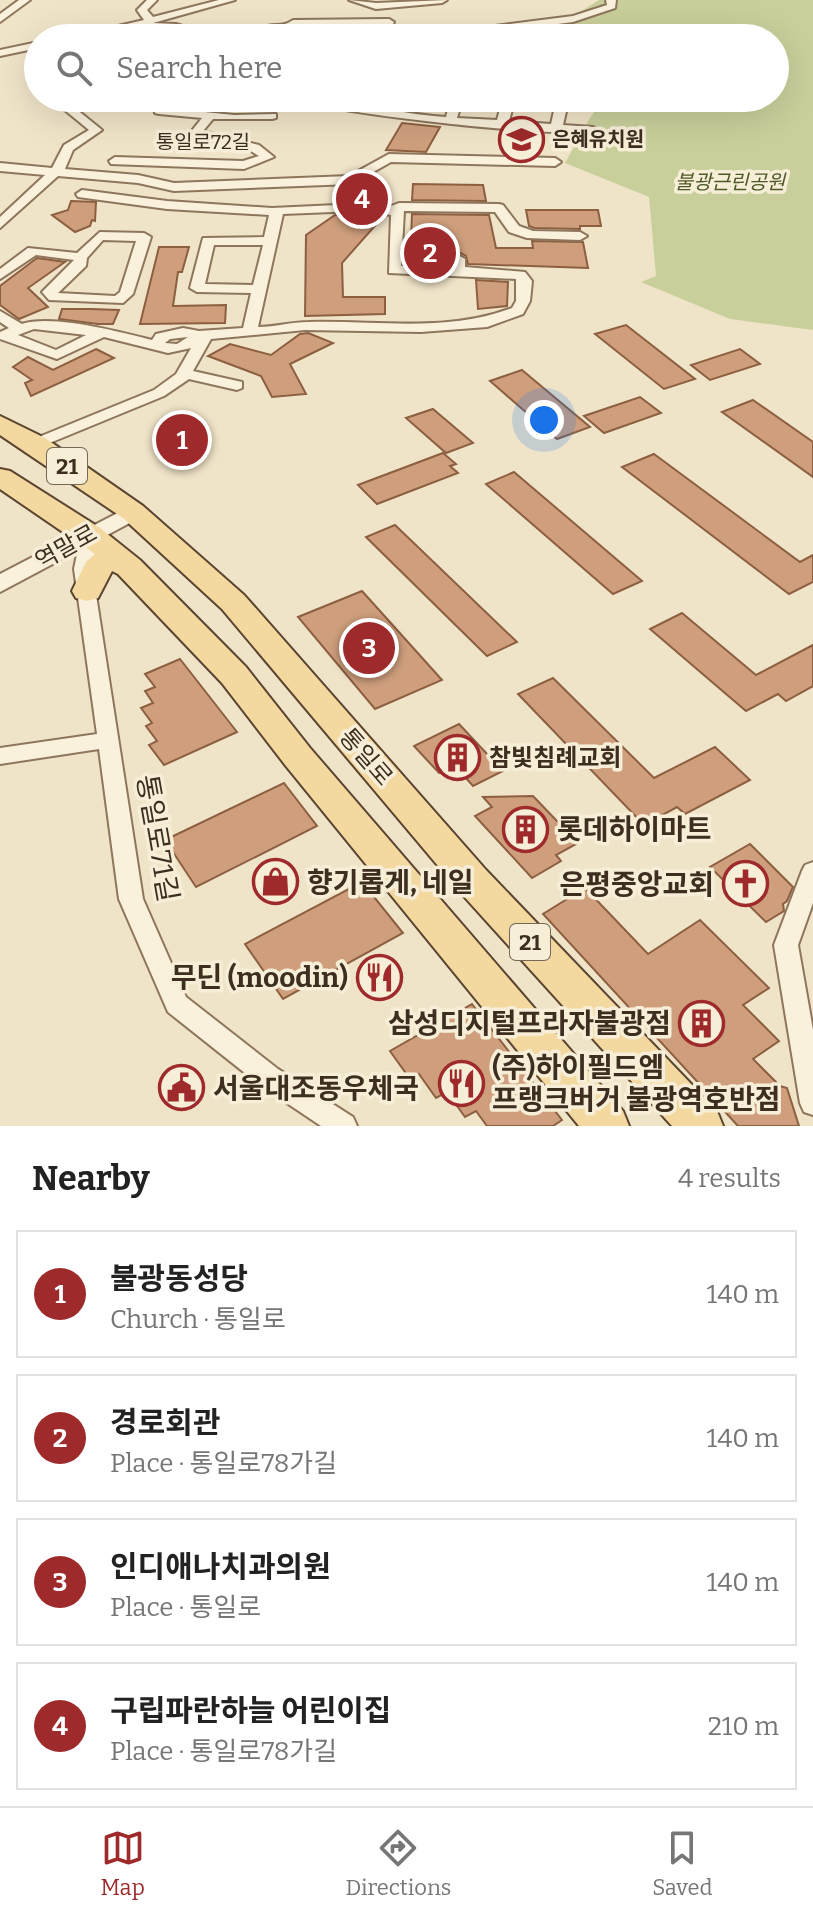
<!DOCTYPE html>
<meta charset="utf-8">
<style>
:root{--surface:#fff;--page:#f6f6f6;--text:#222;--muted:#767676;--line:#e0e0e0;--accent:#9e2a2b}
body{margin:0;font-family:Bitter,"Noto Sans KR",serif;background:var(--page);color:var(--text)}
.you{position:absolute;left:544px;top:420px;width:28px;height:28px;margin:-20px;border:6px solid #fff;border-radius:50%;background:#1a73e8;box-shadow:0 0 0 12px #1a73e833}
.badge{display:grid;place-items:center;width:52px;height:52px;border-radius:50%;background:var(--accent);color:#fff;font-size:26px;font-weight:700}
.pin{position:absolute;translate:-50% -50%;border:4px solid #fff;box-shadow:0 2px 8px #0006}
.list{margin:0;padding:0;list-style:none}
h2{display:flex;justify-content:space-between;align-items:center;height:104px;margin:0;padding:0 32px;font-size:34px}
h2 small{font-size:26px;font-weight:400;color:var(--muted)}
.list li{display:grid;grid-template-columns:52px 1fr auto;gap:24px;align-items:center;box-sizing:border-box;height:128px;margin:0 16px 16px;padding:0 16px;border:2px solid var(--line);border-radius:0px}
.list b{display:block;font-size:30px;white-space:nowrap}
.list p{margin:0;font-size:26px;white-space:nowrap;color:var(--muted)}
.list em{font-size:26px;font-style:normal;color:var(--muted)}
.icon{flex:none;width:44px;height:44px;fill:none;stroke:currentColor;stroke-width:2;stroke-linecap:round;stroke-linejoin:round}
.map{position:relative;flex:none;width:813px;height:1126px;overflow:hidden}
.search{position:absolute;background:var(--surface);box-shadow:0 8px 32px #0002;left:24px;right:24px;top:24px;height:88px;display:flex;align-items:center;gap:20px;box-sizing:border-box;padding:0 28px;border-radius:44px;color:var(--muted);font-size:30px}
.sheet{height:680px;background:var(--surface)}
nav{display:flex;justify-content:space-around;align-items:center;box-sizing:border-box;height:112px;border-top:2px solid var(--line);background:var(--surface);font-size:22px;color:var(--muted)}
nav a{display:grid;justify-items:center;gap:4px}
nav .on{color:var(--accent)}
.map>svg:first-child{display:block}
.green{fill:#c9cf9b}
.building{fill:#cf9f7d;stroke:#8d5f41;stroke-width:2}
.lines{fill:none;stroke-linecap:round;stroke-linejoin:round}
.minor-casing{stroke:#8d765c;stroke-width:4}
.tertiary-casing{stroke:#8d765c;stroke-width:4}
.primary-casing{stroke:#5b4430;stroke-width:4}
.minor{fill:#faf1dc;fill-rule:evenodd}
.tertiary{fill:#faf1dc;fill-rule:evenodd}
.primary{fill:#f3d9a0;fill-rule:evenodd}
.labels{text-anchor:middle;stroke-width:7;stroke-linejoin:round;paint-order:stroke}
.far-poi-label{font-size:20px;font-weight:bold;fill:#3d2e20;stroke:#f7eed8;text-anchor:start}
.far-street-label{font-size:20px;fill:#3d2e20;stroke:#f7eed8}
.far-park-label{font-size:20px;font-style:italic;fill:#4d5a26;stroke:#f7eed8}
.shield{fill:#f7eed8;stroke:#756857;stroke-width:2}
.shield-label{font-size:22px;font-weight:bold;fill:#3d2e20}
.street-label{font-size:24px;fill:#3d2e20;stroke:#f7eed8}
.poi-label{font-size:24px;font-weight:bold;fill:#3d2e20;stroke:#f7eed8;text-anchor:start}
.near-poi-label{font-size:28px;font-weight:bold;fill:#3d2e20;stroke:#f7eed8;text-anchor:start}
.near-street-label{font-size:28px;fill:#3d2e20;stroke:#f7eed8}
</style>
<div class="map">
<svg width="813" height="1126" viewBox="0 0 813 1126">
<rect width="100%" height="100%" fill="#f0e4c8"/>
<polygon class="green" points="599,0 813,0 813,330 730,319 641,282 656,276 649,197 565,163 591,116 606,98 775,98 775,38 591,38 572,25 562,24 581,18 580,12"/>
<g class="building">
<polygon points="402,123 440,127 426,152 386,150"/>
<polygon points="413,184 483,185 486,201 412,200"/>
<polygon points="71,201 96,202 95,221 92,220 90,226 75,232 52,215 68,210"/>
<polygon points="526,210 598,210 601,226 580,226 580,229 534,228 529,226"/>
<polygon points="380,213 381,219 342,263 343,297 385,297 385,314 305,316 306,235 335,215"/>
<polygon points="412,214 489,215 496,248 533,248 532,241 583,242 588,268 468,264 466,256 459,252 450,256 448,264 410,262"/>
<polygon points="159,247 189,247 182,272 178,272 173,306 226,305 225,323 140,324"/>
<polygon points="37,258 65,262 28,288 48,307 19,319 0,305 0,286"/>
<polygon points="476,280 508,282 507,306 478,309"/>
<polygon points="62,309 90,309 119,310 113,324 98,324 59,319"/>
<polygon points="626,325 695,379 664,389 595,334"/>
<polygon points="308,333 333,343 290,364 306,394 272,397 261,376 208,356 230,344 271,355 300,334"/>
<polygon points="96,349 114,358 31,396 25,383 32,380 13,367 28,357 53,370"/>
<polygon points="740,349 760,364 710,380 691,365"/>
<polygon points="522,370 590,427 557,439 490,381"/>
<polygon points="640,397 661,413 604,433 584,416"/>
<polygon points="753,400 813,442 813,477 722,412"/>
<polygon points="433,409 473,443 446,453 406,418"/>
<polygon points="443,453 456,464 450,466 458,473 377,504 358,485"/>
<polygon points="654,454 800,562 813,555 813,582 789,594 622,467"/>
<polygon points="514,472 642,581 613,594 486,484"/>
<polygon points="395,525 517,642 487,656 366,537"/>
<polygon points="362,591 442,680 375,709 298,617"/>
<polygon points="682,613 756,675 813,645 813,686 786,701 778,694 746,711 650,629"/>
<polygon points="180,659 237,732 164,765 149,745 157,741 146,726 152,723 141,708 153,703 145,691 155,687 145,674"/>
<polygon points="553,678 654,778 715,747 750,780 685,814 677,807 644,825 518,694"/>
<polygon points="459,724 503,771 473,786 458,769 439,773 414,746"/>
<polygon points="284,783 317,826 196,887 165,840"/>
<polygon points="533,796 578,843 556,855 561,861 532,878 475,816 492,807 483,797"/>
<polygon points="750,844 793,887 787,901 783,904 784,911 766,922 710,867"/>
<polygon points="362,882 403,933 283,999 245,944"/>
<polygon points="585,888 648,954 700,920 769,988 743,1005 779,1041 753,1059 780,1086 787,1088 799,1126 738,1126 543,914"/>
<polygon points="472,1004 562,1120 553,1126 487,1126 476,1111 465,1117 447,1092 436,1098 419,1074 410,1079 390,1051"/>
</g>
<g class="lines">
<defs>
<g id="minor">
<polygon points="19,0 30,0 0,22 0,14"/>
<polygon points="147,0 157,0 147,10 153,17 219,0 235,0 153,23 176,24 223,38 206,38 176,30 151,30 145,25 85,38 66,38 144,20 137,10"/>
<polygon points="349,0 376,3 447,0 442,3 376,9"/>
<polygon points="606,0 616,0 615,8 573,22 450,38 495,26 573,16 607,5"/>
<path d="M389 19 394 22 393 24 298 26C290 32 283 28 272 30 262 31 258 38 247 38 269 17 278 31 293 20Z"/>
<polygon points="38,42 38,48 0,56 0,50"/>
<polygon points="57,98 69,98 70,104 102,130 73,150 65,169 138,175 174,183 349,176 389,154 555,158 561,162 555,166 391,162 352,184 174,191 138,183 58,176 0,228 0,217 45,175 0,171 0,163 52,168 64,145 89,130 61,107"/>
<polygon points="97,98 127,98 164,104 165,108 234,115 276,114 276,118 272,119 213,119 203,131 259,145 274,157 244,169 111,164 109,161 115,157 243,161 259,156 251,151 192,135 190,133 202,118 159,114 155,113 154,108"/>
<path d="M295 98C346 98 395 114 446 117L451 98H463L457 118 497 120 503 98H515L509 121 551 124 557 98H569L563 125 593 127 599 130C582 141 319 113 295 98Z"/>
<path d="M82 190 167 201 272 208 380 203 386 208 399 203 499 204 503 205 519 226 533 231 580 232 587 236 580 240 527 238 509 232 495 212 404 211 401 266 451 267V259L458 255 465 259V267L525 272 532 281 530 301 523 314 487 327 421 332 305 330 211 339 193 371 242 382V388L237 390 189 379 164 396 35 449 27 444 29 441 154 390 176 374 191 348 168 353 104 337 57 359 0 339V332L9 328 0 322V311L22 324C52 314 120 332 152 340L156 334 183 328 199 331 243 328 251 293 197 292 190 288 203 238 264 237 269 215 167 209 78 197 76 194ZM382 210 383 214 391 215 389 273 516 279V301L512 308C447 333 376 320 308 322 291 322 275 327 258 327L283 214ZM214 245H263L253 285 205 284ZM34 329 86 335 56 350 18 335ZM188 337 177 344 165 343 170 339Z"/>
<path d="M100 232 144 233 151 237 133 294 123 303 49 300 42 292 74 260 36 255 0 279V269L28 248 77 253ZM103 240 136 241 120 292 115 296 58 293 86 266 87 258Z"/>
<polygon points="90,528 99,534 92,569 143,899 186,997 278,1069 353,1117 357,1126 321,1126 260,1085 168,1012 119,899 99,749 0,764 0,748 97,734 74,569 81,534"/>
<polygon points="813,862 813,903 798,945 813,1030 813,1115 804,1112 800,1103 774,945 802,871 805,865"/>
</g>
<polygon id="tertiary" points="133,505 141,507 144,512 141,517 0,592 0,574"/>
<g id="primary">
<polygon points="0,416 45,438 143,506 244,595 486,870 717,1111 723,1126 672,1126 460,892 222,609 123,518 0,435"/>
<polygon points="0,469 10,471 100,528 140,560 246,667 310,748 623,1111 629,1126 579,1126 286,766 222,683 118,574 112,571 98,598 87,601 76,598 72,591 86,562 95,554 0,489"/>
</g>
</defs>
<use href="#minor" class="minor-casing"/>
<use href="#tertiary" class="tertiary-casing"/>
<use href="#primary" class="primary-casing"/>
<use href="#minor" class="minor"/>
<use href="#tertiary" class="tertiary"/>
<use href="#primary" class="primary"/>
</g>
<defs>
<symbol id="school-ring" viewBox="-11 -11 22 22"><circle r="9.5" fill="#f7eed8" stroke="#9e2a2b" stroke-width="1.5"/><path d="M0-5L7-2L0 1L-7-2ZM-4 1L0 2.5L4 1V4Q0 6-4 4Z" fill="#9e2a2b"/></symbol>
<symbol id="building-ring" viewBox="-11 -11 22 22"><circle r="9.5" fill="#f7eed8" stroke="#9e2a2b" stroke-width="1.5"/><path d="M-4-6H4V6H1V3H-1V6H-4ZM-2.5-4.3h1.7v1.8h-1.7ZM.8-4.3h1.7v1.8H.8ZM-2.5-1h1.7V.8h-1.7ZM.8-1h1.7V.8H.8Z" fill="#9e2a2b"/></symbol>
<symbol id="shop-ring" viewBox="-11 -11 22 22"><circle r="9.5" fill="#f7eed8" stroke="#9e2a2b" stroke-width="1.5"/><path d="M-5-2.5h2.3a2.7 3.5 0 0 1 5.4 0H5L5.5 6h-11ZM-1.5-2.5h3a1.5 2.3 0 0 0-3 0Z" fill="#9e2a2b"/></symbol>
<symbol id="church-ring" viewBox="-11 -11 22 22"><circle r="9.5" fill="#f7eed8" stroke="#9e2a2b" stroke-width="1.5"/><path d="M-1.2-6h2.4v3.5h3.3v2.4h-3.3V6h-2.4V-.1h-3.3v-2.4h3.3Z" fill="#9e2a2b"/></symbol>
<symbol id="restaurant-ring" viewBox="-11 -11 22 22"><circle r="9.5" fill="#f7eed8" stroke="#9e2a2b" stroke-width="1.5"/><path d="M-5-6h1v4h1v-4h1v4h1v-4h1v5L-1.5 .5V6h-2V.5L-5-1ZM5-6V6H3V1.5H1.5Q1.5-4 5-6Z" fill="#9e2a2b"/></symbol>
<symbol id="civic-ring" viewBox="-11 -11 22 22"><circle r="9.5" fill="#f7eed8" stroke="#9e2a2b" stroke-width="1.5"/><path d="M-.6-6.5H3V-4.5H.6V-3L4-1V1h2V6H-6V1h2V-1L-.6-3ZM-1.2 2.5V6h2.4V2.5Z" fill="#9e2a2b"/></symbol>
</defs>
<g fill-rule="evenodd">
<use href="#school-ring" x="496" y="114" width="51" height="51"/>
<use href="#building-ring" x="432" y="732" width="51" height="51"/>
<use href="#building-ring" x="500" y="804" width="51" height="51"/>
<use href="#shop-ring" x="250" y="856" width="51" height="51"/>
<use href="#church-ring" x="720" y="858" width="51" height="51"/>
<use href="#restaurant-ring" x="354" y="952" width="51" height="51"/>
<use href="#building-ring" x="676" y="998" width="51" height="51"/>
<use href="#restaurant-ring" x="436" y="1058" width="51" height="51"/>
<use href="#civic-ring" x="156" y="1062" width="51" height="51"/>
</g>
<g class="labels">
<g class="far-poi-label">
<text x="552" y="146">은혜유치원</text>
</g>
<g class="far-street-label">
<text x="203" y="149">통일로72길</text>
</g>
<g class="far-park-label">
<text x="730" y="189">불광근린공원</text>
</g>
<g class="shield">
<rect x="47" y="448" width="40" height="36" rx="6"/>
<rect x="510" y="924" width="40" height="36" rx="6"/>
</g>
<g class="shield-label">
<text x="67" y="474">21</text>
<text x="530" y="950">21</text>
</g>
<g class="street-label">
<text transform="translate(66 547) rotate(-29)" y="8">역말로</text>
<text transform="translate(366 757) rotate(49)" y="8">통일로</text>
</g>
<g class="poi-label">
<text x="489" y="766">참빛침례교회</text>
</g>
<g class="near-poi-label">
<text x="557" y="839">롯데하이마트</text>
<text x="307" y="892">향기롭게, 네일</text>
<text x="714" y="894" text-anchor="end">은평중앙교회</text>
<text x="348" y="987" text-anchor="end">무딘 (moodin)</text>
<text x="671" y="1033" text-anchor="end">삼성디지털프라자불광점</text>
<text x="492" y="1077">(주)하이필드엠<tspan x="492" dy="32">프랭크버거 불광역호반점</tspan></text>
<text x="213" y="1098">서울대조동우체국</text>
</g>
<g class="near-street-label">
<text transform="translate(158 838) rotate(80)" y="10">통일로71길</text>
</g>
</g>
</svg>
<div class="you"></div>
<div class="pin badge" style="left:182px;top:440px">1</div>
<div class="pin badge" style="left:430px;top:253px">2</div>
<div class="pin badge" style="left:369px;top:648px">3</div>
<div class="pin badge" style="left:362px;top:199px">4</div>
<div class="search"><svg class="icon" aria-label="search" viewBox="0 0 24 24"><circle cx="10" cy="10" r="6"/><path d="M15 15l6 6"/></svg>Search here</div>
</div>
<section class="sheet">
<h2>Nearby<small>4 results</small></h2>
<ul class="list">
<li><span class="badge">1</span><div><b>불광동성당</b><p>Church · 통일로</p></div><em>140 m</em></li>
<li><span class="badge">2</span><div><b>경로회관</b><p>Place · 통일로78가길</p></div><em>140 m</em></li>
<li><span class="badge">3</span><div><b>인디애나치과의원</b><p>Place · 통일로</p></div><em>140 m</em></li>
<li><span class="badge">4</span><div><b>구립파란하늘 어린이집</b><p>Place · 통일로78가길</p></div><em>210 m</em></li>
</ul>
</section>
<nav>
<a class="on"><svg class="icon" aria-label="map" viewBox="0 0 24 24"><path d="M3 6l6-2 6 2 6-2v14l-6 2-6-2-6 2zM9 4v14M15 6v14"/></svg>Map</a>
<a><svg class="icon" aria-label="directions" viewBox="0 0 24 24"><path d="M12 3l9 9-9 9-9-9zM9 14v-3h6M13 9l2 2-2 2"/></svg>Directions</a>
<a><svg class="icon" aria-label="saved" viewBox="0 0 24 24"><path d="M7 4h10v16l-5-4-5 4z"/></svg>Saved</a>
</nav>
